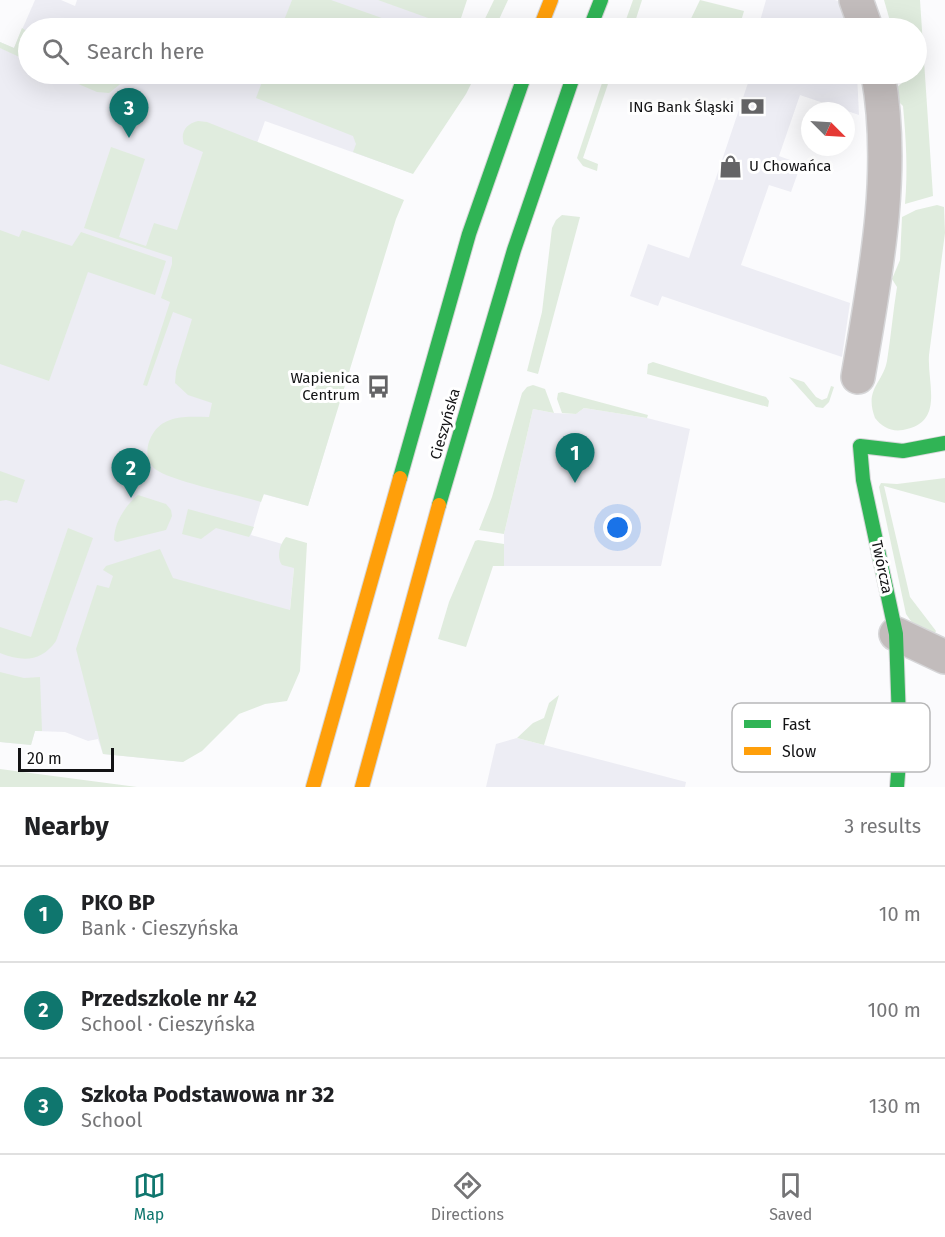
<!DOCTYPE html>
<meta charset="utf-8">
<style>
:root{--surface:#fff;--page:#f6f6f6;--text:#202124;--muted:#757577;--line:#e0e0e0;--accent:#0f766e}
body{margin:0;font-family:"Fira Sans",sans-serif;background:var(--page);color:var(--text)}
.compass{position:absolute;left:801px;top:102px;width:54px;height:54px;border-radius:50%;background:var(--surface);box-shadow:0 6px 24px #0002;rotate:114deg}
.scale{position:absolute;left:18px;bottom:15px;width:96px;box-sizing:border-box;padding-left:6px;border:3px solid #131315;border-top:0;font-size:16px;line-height:21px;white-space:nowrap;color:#131315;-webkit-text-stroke:4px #fff;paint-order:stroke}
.you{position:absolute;left:618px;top:528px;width:21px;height:21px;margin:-15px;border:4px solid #fff;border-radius:50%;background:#1a73e8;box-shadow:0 0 0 9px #1a73e833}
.badge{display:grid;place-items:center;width:39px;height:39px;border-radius:50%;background:var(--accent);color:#fff;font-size:20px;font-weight:700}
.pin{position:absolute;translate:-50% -50px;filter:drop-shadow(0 2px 3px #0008)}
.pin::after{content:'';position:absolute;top:32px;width:21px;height:18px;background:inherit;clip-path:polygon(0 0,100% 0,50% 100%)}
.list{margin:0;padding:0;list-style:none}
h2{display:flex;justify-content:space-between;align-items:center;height:78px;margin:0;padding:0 24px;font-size:26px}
h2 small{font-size:20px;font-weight:400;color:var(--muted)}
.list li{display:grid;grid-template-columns:39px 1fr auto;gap:18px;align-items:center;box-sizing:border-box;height:96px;padding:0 24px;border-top:2px solid var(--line)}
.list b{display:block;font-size:22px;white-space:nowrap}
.list p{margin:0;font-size:20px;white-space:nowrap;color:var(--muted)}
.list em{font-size:20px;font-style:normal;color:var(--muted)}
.icon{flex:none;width:33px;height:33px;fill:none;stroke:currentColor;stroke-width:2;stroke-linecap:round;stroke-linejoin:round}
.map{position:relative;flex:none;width:945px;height:787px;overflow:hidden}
.search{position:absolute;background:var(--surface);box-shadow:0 6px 24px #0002;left:18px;right:18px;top:18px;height:66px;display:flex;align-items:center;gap:15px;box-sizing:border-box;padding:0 21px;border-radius:33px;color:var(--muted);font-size:22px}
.sheet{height:366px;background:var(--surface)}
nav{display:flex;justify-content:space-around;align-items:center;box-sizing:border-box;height:84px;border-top:2px solid var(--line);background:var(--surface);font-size:16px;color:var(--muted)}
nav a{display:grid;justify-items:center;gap:3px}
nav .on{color:var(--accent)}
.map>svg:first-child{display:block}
.built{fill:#ededf4}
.green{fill:#e0ecde}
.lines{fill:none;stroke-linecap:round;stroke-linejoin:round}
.street-casing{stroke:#d6d6d8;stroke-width:36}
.fast-casing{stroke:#d6d6d8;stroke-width:16}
.slow-casing{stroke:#d6d6d8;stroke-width:16}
.street{stroke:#c2bcbc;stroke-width:33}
.fast{stroke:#30b455;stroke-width:14}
.slow{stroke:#ff9f0a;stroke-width:14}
.labels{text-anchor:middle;stroke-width:6;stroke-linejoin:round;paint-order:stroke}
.poi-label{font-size:15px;fill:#131315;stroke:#fff;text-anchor:end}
.street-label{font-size:15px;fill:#131315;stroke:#fff}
.key{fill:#fff;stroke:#b8b8b9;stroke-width:1.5}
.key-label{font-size:16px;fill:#131315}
</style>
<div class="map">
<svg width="945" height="787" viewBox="0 0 945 787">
<rect width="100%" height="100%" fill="#fbfbfd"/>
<g class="built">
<polygon points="35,0 61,0 75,6 77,0 452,0 447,25 456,28 28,28 28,74 473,74 411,173 265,121 252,157 331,430 308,506 263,494 251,535 296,548 283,679 245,695 183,762 103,754 98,739 88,741 65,732 35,731 31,745 0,742 0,42 14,48"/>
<polygon points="766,0 835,0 841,2 852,28 758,28"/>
<polygon points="745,74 857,74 859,115 800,95 779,156 801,164 791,192 769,185 741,265 850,303 842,357 662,296 658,306 630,296 648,244 689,258 749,80 744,78"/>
<polygon points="584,408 647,418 690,429 661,566 504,566 504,534 533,409 554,413 576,414"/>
<polygon points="517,738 686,782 685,787 486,787 496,744"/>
</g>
<g class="green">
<polygon points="292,0 331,0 410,28 281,28"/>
<polygon points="378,0 467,0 461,18 482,25 494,0 508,0 495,28 456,28"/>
<polygon points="633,0 642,0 633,28 623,28"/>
<polygon points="700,0 744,11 739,28 691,28 687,27"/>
<path d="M884 0H920L933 196 905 204C908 171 906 139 903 106L895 98 894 90 902 83 900 74H916V28H892Z"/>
<polygon points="22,28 28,32 28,61 0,48 0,42 14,48"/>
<polygon points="55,74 129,74 124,81 109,93 97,92"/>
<polygon points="265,74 476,74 466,94 413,174 353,152 356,144 353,136 256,98"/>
<polygon points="605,74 618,74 616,78 608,76 610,78 583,158 598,164 597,171 583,166 577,158"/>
<path d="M198 121 207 122 404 200 396 219 308 506 264 494 261 502C239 495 170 481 155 469 144 460 146 443 154 432 167 414 190 417 209 417L212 403 188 395 175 383 176 371 192 319 173 312 147 386 143 385 170 302 161 298 172 264V257L84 228 111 147 145 159 119 237 146 246 154 223 177 230 203 152 184 144C180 132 186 124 198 121Z"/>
<path d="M937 205 944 207 945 233 929 355C927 384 945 423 903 430 891 432 882 427 875 418 864 389 883 383 887 361 891 336 893 311 897 287L892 279 900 260 902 217 916 210Z"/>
<polygon points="562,215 580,217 538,374 527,371 542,312 552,228 556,220"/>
<polygon points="0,230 19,237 22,230 72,246 81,232 166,261 155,295 88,272 49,381 0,364"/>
<polygon points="653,362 766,397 769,401 768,407 647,374 648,364"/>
<polygon points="789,377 804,382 816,397 822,400 827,398 831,386 834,387 829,402 823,408 816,407"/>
<polygon points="533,385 545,389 554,413 533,409 504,534 479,530 492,497 522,393 527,387"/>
<polygon points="562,392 648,415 647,418 584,408 576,414 562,413 557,399 558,393"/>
<polygon points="0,471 25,480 17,503 6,500 0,501"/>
<polygon points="945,478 945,503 884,486 910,597 936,631 932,639 913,624 906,614 879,487 881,483 897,484"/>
<path d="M138 495 166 504 171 510 172 516 166 530 117 542 114 540C114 523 125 506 138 495Z"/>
<polygon points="188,509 254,527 249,537 216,528 201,539 182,534"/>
<path d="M68 528 93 538 56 641C41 662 23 662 0 653V627L31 637Z"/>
<path d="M286 537 307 543 300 671 287 701 265 704 239 714 202 751 183 762 103 754 76 649 97 585 109 588 113 576 103 570 106 566 160 549 173 578 290 610 294 568 282 565C276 557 280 544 286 537Z"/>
<polygon points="478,540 504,544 504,566 493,566 466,647 438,639 449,602 475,541"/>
<polygon points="0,672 24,678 40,677 42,731 35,731 31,745 0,742"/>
<polygon points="559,695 544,745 517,738 533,723 544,718 549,703"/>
<polygon points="0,769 137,787 0,787"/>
</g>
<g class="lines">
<defs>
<g id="street">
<polyline points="856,0 866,28"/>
<path d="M858 377C875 278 896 173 878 74"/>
<polyline points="896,634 945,657"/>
</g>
<g id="fast">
<polyline points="590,28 601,0"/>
<polyline points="400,478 469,234 525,74"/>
<polyline points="439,505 514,250 574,74"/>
<polyline points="897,787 900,749 896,634 863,480 860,446 903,451 945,443"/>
</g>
<g id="slow">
<polyline points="540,28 551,0"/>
<polyline points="313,787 400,478"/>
<polyline points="362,787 439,505"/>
</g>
</defs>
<use href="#street" class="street-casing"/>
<use href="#fast" class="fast-casing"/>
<use href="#slow" class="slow-casing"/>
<use href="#street" class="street"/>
<use href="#fast" class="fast"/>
<use href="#slow" class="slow"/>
</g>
<defs>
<symbol id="bank-bare" viewBox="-9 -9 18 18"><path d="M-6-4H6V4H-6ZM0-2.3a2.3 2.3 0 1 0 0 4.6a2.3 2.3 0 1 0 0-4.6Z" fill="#646466" stroke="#fff" stroke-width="2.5" paint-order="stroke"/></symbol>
<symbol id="shop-bare" viewBox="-9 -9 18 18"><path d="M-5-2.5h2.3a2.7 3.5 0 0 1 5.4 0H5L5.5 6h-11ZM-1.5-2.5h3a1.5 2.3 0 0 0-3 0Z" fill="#646466" stroke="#fff" stroke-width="2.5" paint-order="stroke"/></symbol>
<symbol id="bus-bare" viewBox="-9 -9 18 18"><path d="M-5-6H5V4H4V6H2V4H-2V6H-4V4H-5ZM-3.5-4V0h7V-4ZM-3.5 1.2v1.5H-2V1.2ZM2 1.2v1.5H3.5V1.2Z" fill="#646466" stroke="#fff" stroke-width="2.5" paint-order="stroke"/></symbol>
</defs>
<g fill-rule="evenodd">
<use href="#bank-bare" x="736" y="90" width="33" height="33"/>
<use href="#shop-bare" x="714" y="150" width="33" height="33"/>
<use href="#bus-bare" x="362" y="370" width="33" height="33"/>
</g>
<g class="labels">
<g class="poi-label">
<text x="734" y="112">ING Bank Śląski</text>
<text x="749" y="171" text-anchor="start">U Chowańca</text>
<text x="360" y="383">Wapienica<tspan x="360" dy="17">Centrum</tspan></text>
</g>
<g class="street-label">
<text transform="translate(445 424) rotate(-74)" y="5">Cieszyńska</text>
<text transform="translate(882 567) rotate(78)" y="5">Twórcza</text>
</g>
</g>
<rect x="732" y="703" width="198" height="69" rx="9" class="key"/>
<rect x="744" y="720" width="27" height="8" fill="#30b455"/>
<rect x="744" y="747" width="27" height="8" fill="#ff9f0a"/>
<g class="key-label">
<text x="782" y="730">Fast</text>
<text x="782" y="757">Slow</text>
</g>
</svg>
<svg class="compass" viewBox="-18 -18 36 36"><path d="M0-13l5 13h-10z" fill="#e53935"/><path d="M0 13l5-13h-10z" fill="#757577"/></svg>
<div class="scale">20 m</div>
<div class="you"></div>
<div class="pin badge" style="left:575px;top:483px">1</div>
<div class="pin badge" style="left:131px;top:498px">2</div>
<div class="pin badge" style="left:129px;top:138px">3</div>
<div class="search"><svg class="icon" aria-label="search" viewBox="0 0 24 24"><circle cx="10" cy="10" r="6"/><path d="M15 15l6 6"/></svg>Search here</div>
</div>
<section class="sheet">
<h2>Nearby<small>3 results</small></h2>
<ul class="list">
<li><span class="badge">1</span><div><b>PKO BP</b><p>Bank · Cieszyńska</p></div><em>10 m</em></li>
<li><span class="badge">2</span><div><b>Przedszkole nr 42</b><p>School · Cieszyńska</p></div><em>100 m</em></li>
<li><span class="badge">3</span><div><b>Szkoła Podstawowa nr 32</b><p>School</p></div><em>130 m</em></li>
</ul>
</section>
<nav>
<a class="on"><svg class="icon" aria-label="map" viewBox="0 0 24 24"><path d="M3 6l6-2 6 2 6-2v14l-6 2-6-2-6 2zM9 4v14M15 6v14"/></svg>Map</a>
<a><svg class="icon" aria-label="directions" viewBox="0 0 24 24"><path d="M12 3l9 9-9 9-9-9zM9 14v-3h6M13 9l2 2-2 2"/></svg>Directions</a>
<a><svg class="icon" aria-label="saved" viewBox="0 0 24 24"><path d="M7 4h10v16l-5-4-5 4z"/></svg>Saved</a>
</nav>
